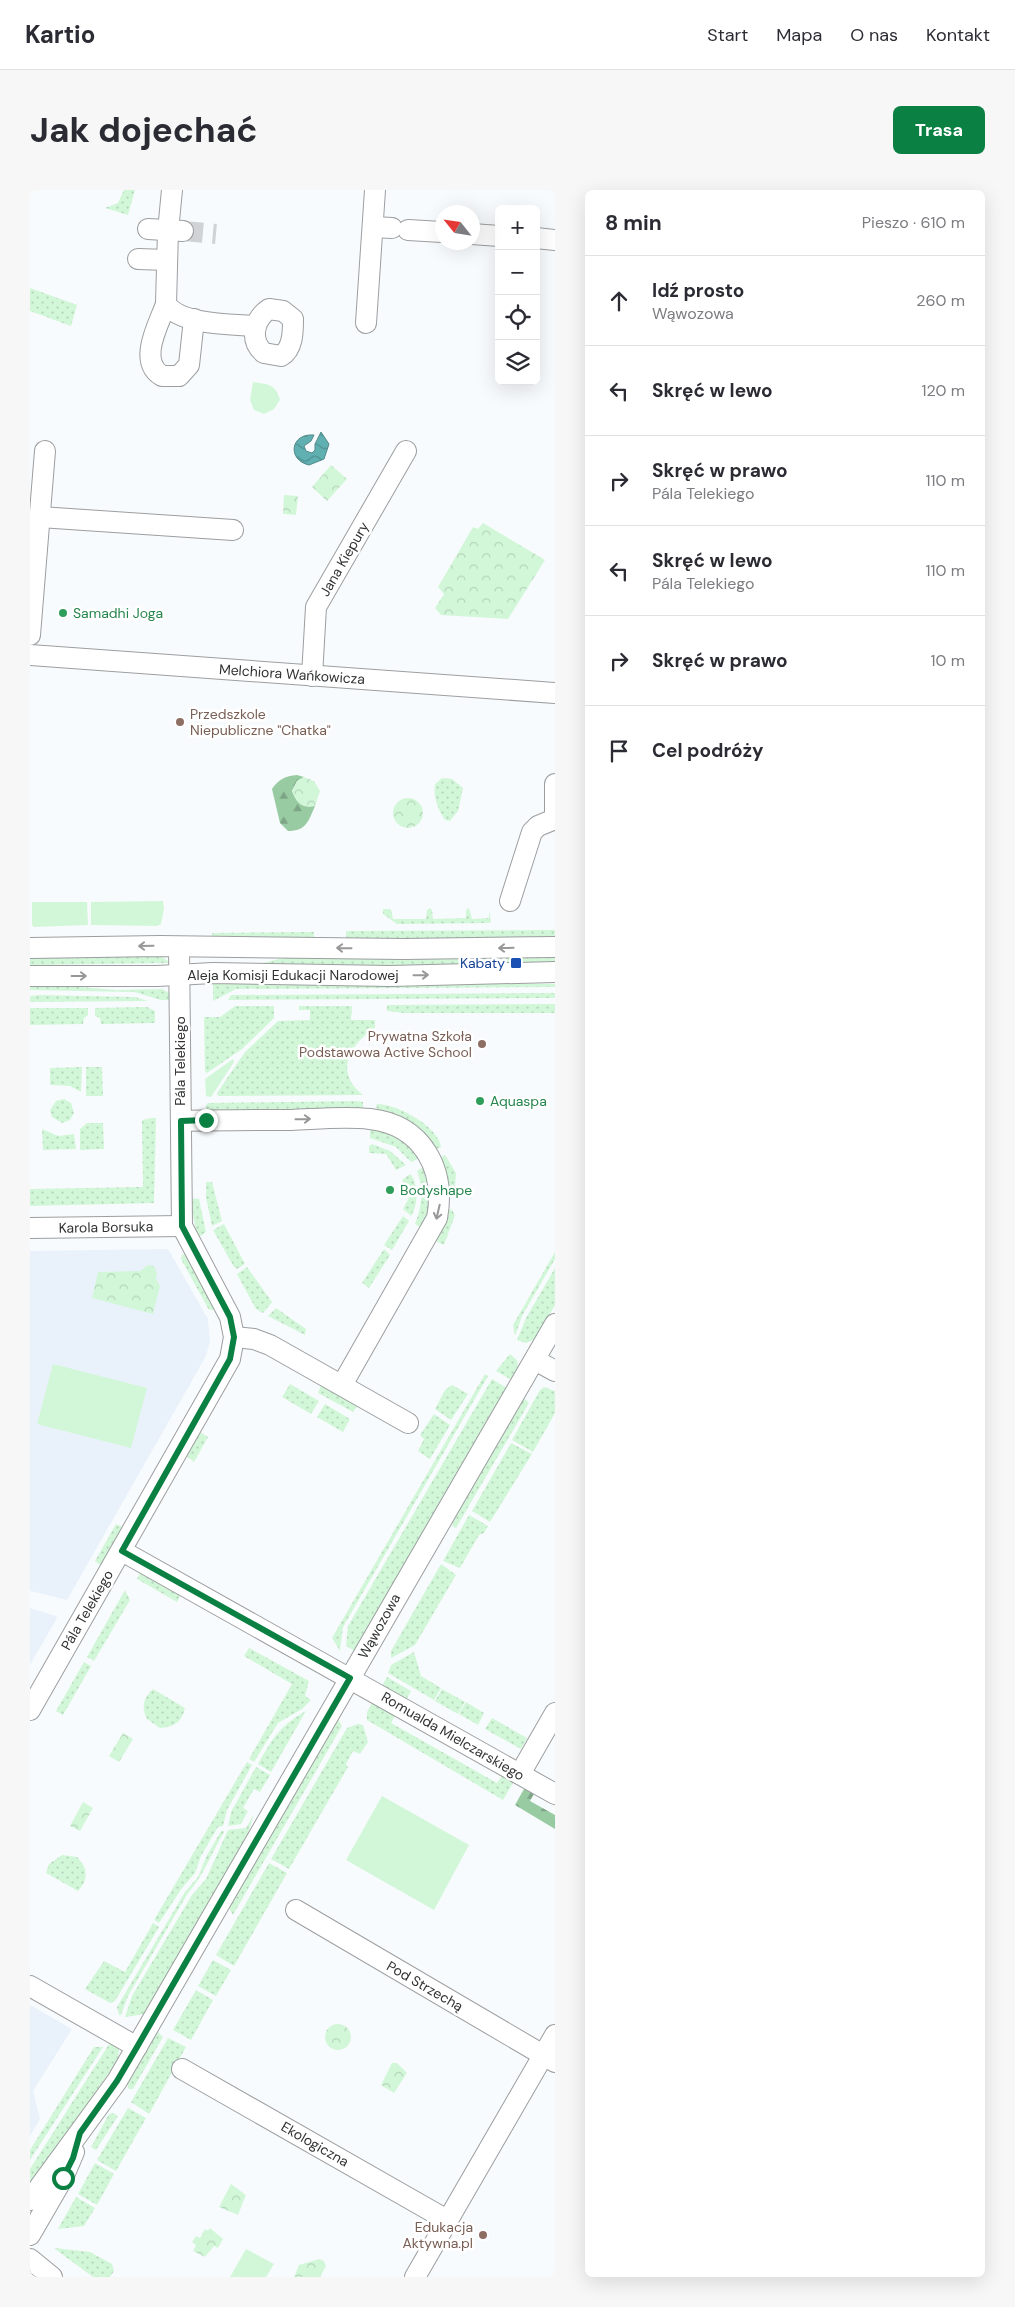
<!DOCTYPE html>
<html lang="pl">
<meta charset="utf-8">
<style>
:root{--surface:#fff;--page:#f7f7f7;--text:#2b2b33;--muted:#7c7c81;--line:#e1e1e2;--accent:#0b8043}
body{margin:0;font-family:"DM Sans",sans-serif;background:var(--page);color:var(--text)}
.controls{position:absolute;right:15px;top:15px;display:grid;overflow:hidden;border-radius:8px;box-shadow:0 5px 20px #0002}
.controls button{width:45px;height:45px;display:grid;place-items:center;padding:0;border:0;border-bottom:1px solid var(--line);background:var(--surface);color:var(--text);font:25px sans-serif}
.compass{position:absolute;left:405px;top:15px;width:45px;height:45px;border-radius:50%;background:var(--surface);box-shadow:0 5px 20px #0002;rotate:300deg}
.stop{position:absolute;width:15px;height:15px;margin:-11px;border:4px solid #0b8043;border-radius:50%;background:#fff}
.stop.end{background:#0b8043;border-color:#fff;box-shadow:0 1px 5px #0008}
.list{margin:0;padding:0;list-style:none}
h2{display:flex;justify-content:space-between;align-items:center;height:65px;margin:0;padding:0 20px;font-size:21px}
h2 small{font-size:16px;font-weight:400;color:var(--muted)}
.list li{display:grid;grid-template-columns:32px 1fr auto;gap:15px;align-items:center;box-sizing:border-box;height:90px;padding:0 20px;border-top:1px solid var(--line)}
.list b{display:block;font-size:19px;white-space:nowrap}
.list p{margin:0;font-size:16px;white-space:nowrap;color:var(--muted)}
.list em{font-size:16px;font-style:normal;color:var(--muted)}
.icon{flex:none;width:28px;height:28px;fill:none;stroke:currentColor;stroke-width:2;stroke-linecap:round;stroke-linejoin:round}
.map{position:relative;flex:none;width:525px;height:2087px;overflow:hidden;border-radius:8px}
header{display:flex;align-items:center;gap:30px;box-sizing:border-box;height:70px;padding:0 25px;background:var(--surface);border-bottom:1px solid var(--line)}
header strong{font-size:24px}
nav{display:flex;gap:28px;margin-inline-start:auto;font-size:18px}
.intro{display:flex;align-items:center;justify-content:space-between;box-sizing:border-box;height:120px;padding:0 30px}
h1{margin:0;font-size:35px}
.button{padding:12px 22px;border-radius:8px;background:var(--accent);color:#fff;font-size:18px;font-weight:700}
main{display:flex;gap:30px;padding:0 30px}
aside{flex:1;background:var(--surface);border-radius:8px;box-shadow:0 5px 20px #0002}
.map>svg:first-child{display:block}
.built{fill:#e9f2fa}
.grass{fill:url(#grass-dots)}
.forest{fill:url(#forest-firs)}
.park{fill:url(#park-crowns)}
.garden{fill:#d2f7d8}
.water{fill:url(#water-waves);stroke:#528a8b}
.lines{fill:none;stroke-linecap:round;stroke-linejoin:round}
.minor-tunnel{stroke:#d0d3d5;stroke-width:20;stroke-dasharray:20 10;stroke-linecap:butt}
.minor-casing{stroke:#9c9ea0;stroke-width:22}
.minor{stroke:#fff;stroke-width:20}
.oneway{stroke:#989899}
.route{stroke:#0b8043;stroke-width:6}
.leisure-dot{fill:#2e9e5b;stroke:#fff;stroke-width:2}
.education-dot{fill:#8d6e63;stroke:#fff;stroke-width:2}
.transit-dot{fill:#1a4fb4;stroke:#fff;stroke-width:2}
.labels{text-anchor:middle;stroke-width:5;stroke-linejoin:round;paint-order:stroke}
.street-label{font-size:14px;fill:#313233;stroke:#fff}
.leisure-label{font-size:14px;fill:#27864d;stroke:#fff;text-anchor:start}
.education-label{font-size:14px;fill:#785e54;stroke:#fff;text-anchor:end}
.transit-label{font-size:14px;fill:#164399;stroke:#fff;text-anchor:end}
</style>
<header>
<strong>Kartio</strong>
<nav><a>Start</a><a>Mapa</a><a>O nas</a><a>Kontakt</a></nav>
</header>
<div class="intro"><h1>Jak dojechać</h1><a class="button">Trasa</a></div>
<main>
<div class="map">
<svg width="525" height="2087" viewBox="0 0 525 2087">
<defs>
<pattern id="grass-dots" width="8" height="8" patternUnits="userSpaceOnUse" patternTransform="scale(1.25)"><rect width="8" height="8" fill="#d2f7d8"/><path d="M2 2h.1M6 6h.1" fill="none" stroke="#b5d4ba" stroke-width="1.8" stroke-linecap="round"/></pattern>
<pattern id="forest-firs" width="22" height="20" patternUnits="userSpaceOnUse" patternTransform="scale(1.25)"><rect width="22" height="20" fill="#98cba2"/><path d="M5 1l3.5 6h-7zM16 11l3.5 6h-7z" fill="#7da585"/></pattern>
<pattern id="park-crowns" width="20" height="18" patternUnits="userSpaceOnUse" patternTransform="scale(1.25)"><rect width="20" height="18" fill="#d2f7d8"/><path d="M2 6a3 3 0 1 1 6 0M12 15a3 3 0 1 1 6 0" fill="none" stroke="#b5d4ba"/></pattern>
<pattern id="water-waves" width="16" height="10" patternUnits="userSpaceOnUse" patternTransform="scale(1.25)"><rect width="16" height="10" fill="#60b0b1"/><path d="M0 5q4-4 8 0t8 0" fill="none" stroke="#509091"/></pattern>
</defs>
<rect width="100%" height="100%" fill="#f8fbfd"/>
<g class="built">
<polygon points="138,1059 178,1129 180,1151 176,1166 37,1410 0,1401 0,1061"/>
<polygon points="0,1418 26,1426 27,1428 0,1475"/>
<polygon points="0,1815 42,1839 3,1901 10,1929 0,1946"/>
</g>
<g class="grass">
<polygon points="94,0 105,0 98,25 75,18 88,13"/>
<polygon points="0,98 47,115 41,136 0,121"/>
<path d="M412 588 422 589 433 598 428 621 420 631 415 630C408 620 403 607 405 594Z"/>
<polygon points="400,718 402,720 403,729 436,728 436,720 439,718 442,729 459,728 459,720 461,731 460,733 367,734 353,724 353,719 361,719 363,729 396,729 397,720"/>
<polygon points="525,740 525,748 316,749 316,741"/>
<polygon points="284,742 284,748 182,747 182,743"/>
<polygon points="131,766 140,773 0,775 0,768"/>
<polygon points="261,766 525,767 525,774 349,776 233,773"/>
<polygon points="183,792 525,794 525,797 206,799 183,811"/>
<polygon points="15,794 86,800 132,799 139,803 141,810 131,810 104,802 0,800 0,795"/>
<polygon points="525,803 525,808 198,810 201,805 206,805"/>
<polygon points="9,805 105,807 118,811 0,812 0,806"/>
<polygon points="525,814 525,823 374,823 357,821 357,815"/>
<polygon points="205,816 244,816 244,828 212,859 177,883 175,882 174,827 190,827"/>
<path d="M269 816H322L321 830H345V838C319 855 304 882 333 905L188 906 187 903 215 862 248 831 280 830V820H269Z"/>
<polygon points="117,817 125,821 125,833 71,834 70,828 65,826 65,818"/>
<polygon points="0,818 58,818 58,825 54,828 53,834 0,835"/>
<polygon points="52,877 51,902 40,896 20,895 20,878"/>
<polygon points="56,877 72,877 73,906 56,906"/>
<polygon points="34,909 41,913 44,923 40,930 32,933 22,927 20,920 26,911"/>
<polygon points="326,911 333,912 333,919 176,924 176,915 178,913"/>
<path d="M347 914C367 914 408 936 411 957L404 960 352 924 346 917Z"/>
<polygon points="122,928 126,928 124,1013 0,1016 0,999 113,997 112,930"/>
<polygon points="57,933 73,933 74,959 50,960 50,939"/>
<polygon points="340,936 360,941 392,967 381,972 366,957 340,948"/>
<polygon points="12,939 28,946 44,944 46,959 13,960"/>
<polygon points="342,954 360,961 376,975 366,980 356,964 339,963 339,956"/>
<polygon points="415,965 426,983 425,997 417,1001 409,968"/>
<path d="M396 975 403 1012 393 1039 385 1034C392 1017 394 1000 387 981Z"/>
<path d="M380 984C389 993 388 1016 381 1026L373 1019 380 1006 372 990Z"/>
<polygon points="176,992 182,992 192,1031 182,1036 176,1007"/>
<polygon points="159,1008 169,1009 176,1042 168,1048"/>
<polygon points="416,1018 422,1020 425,1025 414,1055 406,1051"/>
<polygon points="373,1026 379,1031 362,1060 354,1055"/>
<polygon points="194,1034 215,1074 207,1079 204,1077 183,1040"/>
<polygon points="354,1059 360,1065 339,1098 332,1093"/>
<polygon points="158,1062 190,1119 179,1120 151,1069 152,1065"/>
<polygon points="525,1062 525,1069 492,1126 485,1146 483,1135"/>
<polygon points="217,1077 242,1112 233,1123 226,1119 207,1084"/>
<polygon points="525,1078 525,1115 505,1149 496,1153 487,1150 496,1128"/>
<polygon points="246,1118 276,1139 275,1145 238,1126"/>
<polygon points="480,1164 487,1170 488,1175 482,1190 466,1181"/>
<polygon points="455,1184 458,1186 313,1437 310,1461 302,1448"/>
<polygon points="462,1189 477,1198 325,1461 316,1456 318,1436"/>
<polygon points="292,1193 330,1213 323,1222 288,1203"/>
<polygon points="260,1194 289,1211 281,1224 252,1207"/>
<polygon points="422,1195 438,1204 421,1230 405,1219 415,1200"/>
<polygon points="514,1197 525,1201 525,1223 503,1262 482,1250 510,1200"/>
<polygon points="494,1208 499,1213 426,1338 422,1336 425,1327"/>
<polygon points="295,1214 320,1229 313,1242 287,1227"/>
<polygon points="404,1224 420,1235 400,1269 388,1261 394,1249 390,1245"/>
<polygon points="170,1242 178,1247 164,1272 155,1265"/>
<polygon points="481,1253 502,1264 460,1332 442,1321"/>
<polygon points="439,1325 458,1336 454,1343 449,1345 430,1378 413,1371"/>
<polygon points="86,1334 97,1339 74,1378 65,1371"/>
<polygon points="411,1374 426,1385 385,1455 361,1468 361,1461"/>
<polygon points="112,1380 151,1404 147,1412 107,1389"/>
<polygon points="95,1400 100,1410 64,1471 57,1467"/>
<polygon points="219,1458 279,1491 275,1506 281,1510 272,1519 248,1533 224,1572 219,1569 262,1494 214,1466"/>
<polygon points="384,1462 391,1486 411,1498 404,1510 358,1483 361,1475"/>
<polygon points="54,1472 61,1476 33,1525 26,1521"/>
<polygon points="357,1487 381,1501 376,1510 352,1496"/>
<path d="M123 1499 155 1518C152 1532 144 1537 130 1538L117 1529C111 1517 113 1508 123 1499Z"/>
<polygon points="412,1499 435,1512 428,1524 405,1511"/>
<polygon points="343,1511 366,1524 361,1533 467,1593 473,1584 482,1589 483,1593 473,1610 337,1530 337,1522"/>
<polygon points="436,1512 454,1523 448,1535 429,1524"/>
<path d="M276 1521 241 1582 228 1574C243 1548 249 1536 276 1521Z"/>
<polygon points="462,1528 497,1548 491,1559 455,1539"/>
<polygon points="308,1529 312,1536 203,1725 199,1718"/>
<polygon points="328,1534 333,1535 338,1552 330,1564 323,1561 316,1574 318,1577 259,1679 241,1669 317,1538"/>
<polygon points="217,1572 222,1575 197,1620 193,1636 188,1637 171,1666 165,1683 152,1698 129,1733 124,1730"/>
<polygon points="226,1577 240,1585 230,1602 224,1599 213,1618 218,1621 211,1634 198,1636 201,1622"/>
<polygon points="224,1624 215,1653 115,1824 95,1827 102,1806 162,1705 176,1689 198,1640 216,1638"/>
<path d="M191 1641H194L193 1644C181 1664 174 1685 158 1703L98 1806 91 1825H89L87 1817 155 1702 168 1687 176 1667Z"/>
<path d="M32 1665 47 1667C58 1678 59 1689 48 1701L16 1683 19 1674Z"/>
<polygon points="239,1673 257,1683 204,1776 186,1765"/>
<polygon points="123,1733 129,1737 85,1811 80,1813 55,1799 74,1771 95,1782"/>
<polygon points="183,1770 201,1780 186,1806 168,1796"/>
<polygon points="166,1800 183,1810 161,1850 143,1840"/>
<polygon points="128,1842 133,1847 103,1899 99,1899 97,1894"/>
<polygon points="138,1848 156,1857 119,1924 101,1912"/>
<polygon points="81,1851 89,1860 88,1870 0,1996 0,1979"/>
<polygon points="64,1857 73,1857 0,1970 0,1960"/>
<polygon points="98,1918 116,1928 86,1981 67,1970"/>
<polygon points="83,1923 88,1926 66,1960 61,1957 79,1924"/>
<polygon points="65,1973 84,1984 67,2015 48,2004"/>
<polygon points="46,2007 65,2018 54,2036 28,2039"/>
<polygon points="25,2058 60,2062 82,2074 84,2081 80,2087 63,2087 25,2059"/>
</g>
<g class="forest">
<path d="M267 585 274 587 267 591 262 601C267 613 271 618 285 616 278 632 276 641 258 641L250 633 242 599C249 589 255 586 267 585Z"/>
<polygon points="494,1599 505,1602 500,1611 525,1625 525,1639 485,1615"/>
</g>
<g class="park">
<polygon points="301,275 317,289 297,311 282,297"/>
<polygon points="254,305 268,306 266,325 253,324"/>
<polygon points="453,333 515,370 478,429 411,425 405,418 414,404 408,397 443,337 448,339"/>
<path d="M274 587 284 591 290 601 285 616C271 618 267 613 262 601L267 591Z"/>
<circle cx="378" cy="623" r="15"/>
<polygon points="118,1075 124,1076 127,1083 126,1089 130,1096 123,1124 62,1108 68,1082 110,1081"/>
<polygon points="93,1543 103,1549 89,1572 79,1566"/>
<polygon points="53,1612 63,1618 50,1641 40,1636"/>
<circle cx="308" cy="1847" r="13"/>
<polygon points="362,1873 367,1873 377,1883 364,1903 351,1895"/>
<polygon points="201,1994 216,2005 208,2025 189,2017"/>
<polygon points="180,2038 193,2049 188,2058 184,2056 175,2067 163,2061 166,2055 162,2052 166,2046 170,2048 175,2039 178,2041"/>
<polygon points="289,2069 294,2071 296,2076 290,2087 264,2087 269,2075"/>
</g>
<g class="garden">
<path d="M223 192C238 194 246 194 250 210L244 219 234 224 224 220 220 210Z"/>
<polygon points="133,711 134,719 131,734 127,736 61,735 61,712"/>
<polygon points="2,712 57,712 58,735 4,737 2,735"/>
<polygon points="203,869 204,872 181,907 176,906 175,889"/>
<polygon points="23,1174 117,1198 101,1258 7,1234"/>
<polygon points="352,1606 439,1655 404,1720 316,1670"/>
<polygon points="216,2059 244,2074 236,2087 200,2087"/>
</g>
<path class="water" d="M291 242 299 254 294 269 279 275C257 270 260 243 284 245L281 251 274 256 276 261 282 263 285 260V254Z"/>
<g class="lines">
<polyline class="minor-tunnel" points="153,41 186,44"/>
<defs>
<g id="minor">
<path d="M142 0 138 41 136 114C150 135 201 134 225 136"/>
<polyline points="343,37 362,38"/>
<polyline points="118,39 153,41"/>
<polyline points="378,40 412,42"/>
<polyline points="442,44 469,46"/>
<polyline points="506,48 525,50"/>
<polyline points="108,69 137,70"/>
<path d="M136 114C129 134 107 171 132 186H149L159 175 164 129"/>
<path d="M239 119 253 121 263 129C263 142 263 159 251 166L234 163C219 150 224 129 239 119Z"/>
<polyline points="336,133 345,0"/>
<polyline points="10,327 203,340"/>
<polyline points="0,445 15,261"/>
<polyline points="0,465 525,503"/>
<polyline points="282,486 286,417 376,261"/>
<polyline points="525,629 525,594"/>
<polyline points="480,711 502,642 508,636 525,629"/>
<polyline points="0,758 130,756 374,759 525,757"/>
<polyline points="0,786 127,786 183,783 360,786 525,782"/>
<path d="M151 931C187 930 224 930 261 930 287 929 315 926 340 929 393 935 416 980 407 1028L312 1195"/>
<polyline points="0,1038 152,1036"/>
<polyline points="204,1147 224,1149 240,1155 378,1233"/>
<polyline points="505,1170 525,1181"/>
<polyline points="92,1361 525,1604"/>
<polyline points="0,1520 200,1169 204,1147 200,1127 152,1036 149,757"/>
<polyline points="490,1584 525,1523"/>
<polyline points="266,1720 525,1872"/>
<polyline points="0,1796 107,1857"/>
<polyline points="152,1879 417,2030"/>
<polyline points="0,2010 87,1891 525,1134"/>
<polyline points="0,2045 33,1988 44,1962"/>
<polyline points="0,2069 22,2087"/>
<polyline points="385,2087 525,1845"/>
</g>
</defs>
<use href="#minor" class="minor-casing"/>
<use href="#minor" class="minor"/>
</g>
<defs><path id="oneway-shaft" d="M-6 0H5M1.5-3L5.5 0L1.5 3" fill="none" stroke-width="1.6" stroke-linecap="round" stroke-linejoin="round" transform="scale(1.25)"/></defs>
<g class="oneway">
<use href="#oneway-shaft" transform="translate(116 756) rotate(179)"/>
<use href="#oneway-shaft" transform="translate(314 758) rotate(-179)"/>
<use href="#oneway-shaft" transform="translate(476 758) rotate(179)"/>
<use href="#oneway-shaft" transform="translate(391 785) rotate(-1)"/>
<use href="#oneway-shaft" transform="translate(49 786)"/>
<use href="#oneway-shaft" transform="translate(273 929) rotate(-1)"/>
<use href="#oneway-shaft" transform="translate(408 1022) rotate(103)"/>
</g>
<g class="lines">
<polyline class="route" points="33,1988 43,1968 50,1943 87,1891 107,1857 320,1488 92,1361 200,1169 204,1147 200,1127 152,1036 151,931 176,930"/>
</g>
<g class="leisure-dot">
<circle cx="33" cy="423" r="5"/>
<circle cx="450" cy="911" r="5"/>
<circle cx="360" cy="1000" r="5"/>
</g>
<g class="education-dot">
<circle cx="150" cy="532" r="5"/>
<circle cx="452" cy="854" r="5"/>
<circle cx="453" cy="2045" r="5"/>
</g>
<rect class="transit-dot" x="480" y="767" width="12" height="12" rx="2.5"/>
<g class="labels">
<g class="street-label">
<text transform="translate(314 369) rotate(-60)" y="5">Jana Kiepury</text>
<text transform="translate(262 484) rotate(4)" y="5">Melchiora Wańkowicza</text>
<text x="263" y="790">Aleja Komisji Edukacji Narodowej</text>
<text transform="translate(150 871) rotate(-90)" y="5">Pála Telekiego</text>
<text transform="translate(76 1037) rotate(-1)" y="5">Karola Borsuka</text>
<text transform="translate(57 1420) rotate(-60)" y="5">Pála Telekiego</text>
<text transform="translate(349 1436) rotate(-61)" y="5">Wąwozowa</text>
<text transform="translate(423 1546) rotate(30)" y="5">Romualda Mielczarskiego</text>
<text transform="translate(395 1796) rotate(30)" y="5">Pod Strzechą</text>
<text transform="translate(285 1954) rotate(30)" y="5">Ekologiczna</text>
</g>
<g class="leisure-label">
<text x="43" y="428">Samadhi Joga</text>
<text x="460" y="916">Aquaspa</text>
<text x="370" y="1005">Bodyshape</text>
</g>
<g class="education-label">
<text x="160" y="529" text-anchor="start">Przedszkole<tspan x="160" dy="16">Niepubliczne "Chatka"</tspan></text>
<text x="442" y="851">Prywatna Szkoła<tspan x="442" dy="16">Podstawowa Active School</tspan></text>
<text x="443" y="2042">Edukacja<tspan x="443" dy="16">Aktywna.pl</tspan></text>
</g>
<g class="transit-label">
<text x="475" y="778">Kabaty</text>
</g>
</g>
</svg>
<div class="controls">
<button>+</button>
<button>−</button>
<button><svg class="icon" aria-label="locate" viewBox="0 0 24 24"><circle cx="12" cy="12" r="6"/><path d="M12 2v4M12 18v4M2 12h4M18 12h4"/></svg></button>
<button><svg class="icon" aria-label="layers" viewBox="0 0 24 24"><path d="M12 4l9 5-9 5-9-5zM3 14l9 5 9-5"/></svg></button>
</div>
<svg class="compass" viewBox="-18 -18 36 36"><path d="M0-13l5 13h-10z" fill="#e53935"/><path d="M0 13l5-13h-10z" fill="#7c7c81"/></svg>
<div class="stop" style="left:33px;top:1988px"></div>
<div class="stop end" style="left:176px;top:930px"></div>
</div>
<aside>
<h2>8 min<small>Pieszo · 610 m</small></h2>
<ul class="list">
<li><svg class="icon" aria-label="ahead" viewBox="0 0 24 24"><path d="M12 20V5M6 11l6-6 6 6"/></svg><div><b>Idź prosto</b><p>Wąwozowa</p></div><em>260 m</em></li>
<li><svg class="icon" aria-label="left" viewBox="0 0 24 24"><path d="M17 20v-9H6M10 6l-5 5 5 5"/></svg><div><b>Skręć w lewo</b></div><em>120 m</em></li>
<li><svg class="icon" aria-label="right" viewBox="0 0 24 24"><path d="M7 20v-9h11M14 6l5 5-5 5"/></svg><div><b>Skręć w prawo</b><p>Pála Telekiego</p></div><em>110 m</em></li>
<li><svg class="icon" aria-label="left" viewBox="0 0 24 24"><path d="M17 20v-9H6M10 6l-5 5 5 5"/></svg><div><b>Skręć w lewo</b><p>Pála Telekiego</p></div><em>110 m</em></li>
<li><svg class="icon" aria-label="right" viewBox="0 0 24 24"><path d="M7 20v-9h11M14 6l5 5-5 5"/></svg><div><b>Skręć w prawo</b></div><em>10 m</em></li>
<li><svg class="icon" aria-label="arrive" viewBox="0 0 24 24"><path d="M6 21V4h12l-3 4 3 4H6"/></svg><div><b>Cel podróży</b></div></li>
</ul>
</aside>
</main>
